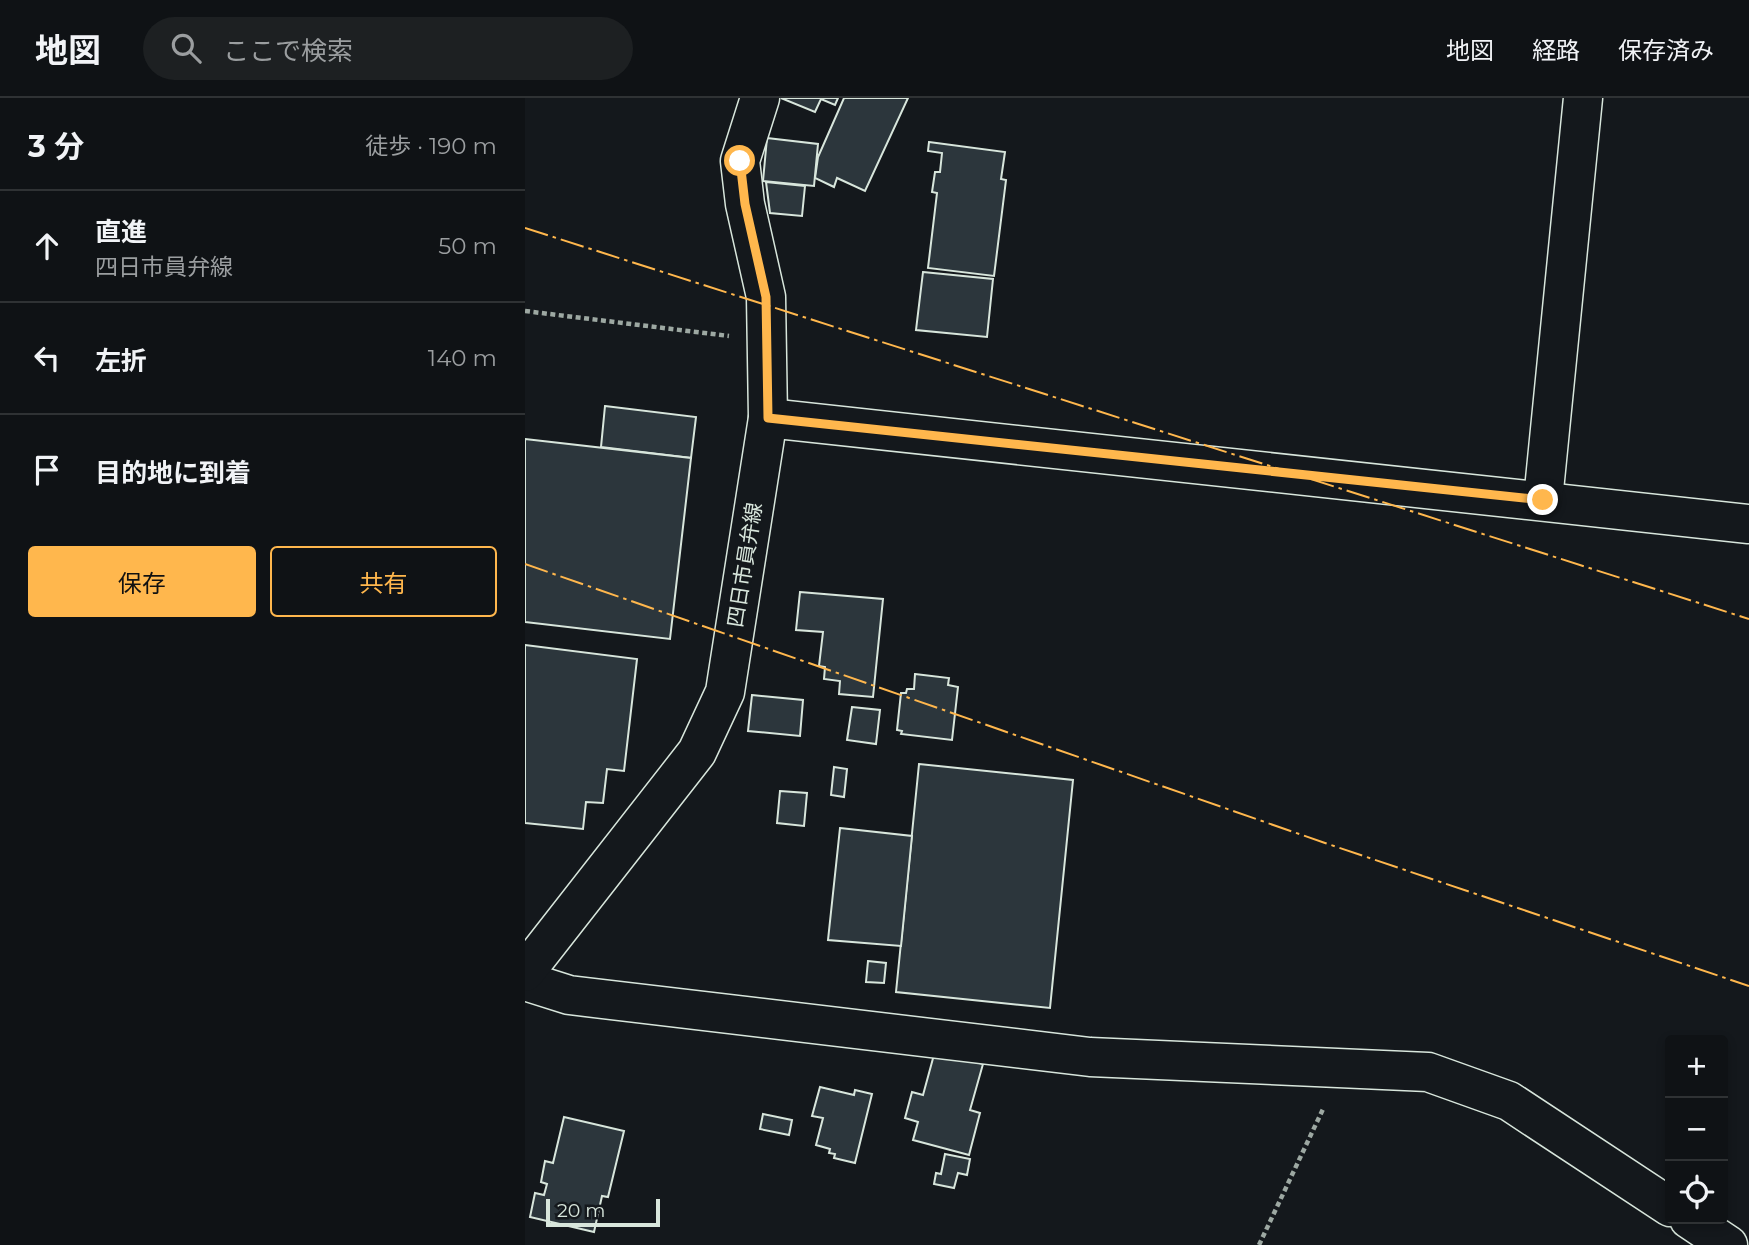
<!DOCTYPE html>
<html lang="ja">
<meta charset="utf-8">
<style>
:root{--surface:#0f1215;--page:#1d2022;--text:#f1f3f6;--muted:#9b9ea0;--line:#2f3234;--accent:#ffb74d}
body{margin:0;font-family:Montserrat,"Noto Sans JP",sans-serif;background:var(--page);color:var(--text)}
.controls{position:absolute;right:21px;bottom:21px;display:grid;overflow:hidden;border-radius:7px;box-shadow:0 4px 10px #0003}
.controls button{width:63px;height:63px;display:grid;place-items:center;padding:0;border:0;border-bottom:2px solid var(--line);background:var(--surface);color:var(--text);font:35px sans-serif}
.scale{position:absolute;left:21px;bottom:18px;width:114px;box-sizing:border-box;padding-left:7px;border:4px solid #d8e6dc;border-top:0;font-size:19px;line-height:24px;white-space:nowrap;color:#d8e6dc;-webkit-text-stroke:5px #14181c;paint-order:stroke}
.stop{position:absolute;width:21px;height:21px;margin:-16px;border:5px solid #ffb74d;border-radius:50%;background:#fff}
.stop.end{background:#ffb74d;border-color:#fff;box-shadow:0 2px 7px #0008}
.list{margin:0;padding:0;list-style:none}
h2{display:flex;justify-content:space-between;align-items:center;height:91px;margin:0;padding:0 28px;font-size:30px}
h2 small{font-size:23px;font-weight:400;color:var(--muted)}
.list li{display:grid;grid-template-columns:46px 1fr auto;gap:21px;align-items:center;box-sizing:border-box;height:112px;padding:0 28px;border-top:2px solid var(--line)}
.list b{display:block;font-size:26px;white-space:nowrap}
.list p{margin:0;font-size:23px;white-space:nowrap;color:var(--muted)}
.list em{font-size:23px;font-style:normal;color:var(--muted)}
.actions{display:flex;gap:14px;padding:21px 28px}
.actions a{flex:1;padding:16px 0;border:2px solid var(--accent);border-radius:7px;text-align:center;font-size:24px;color:var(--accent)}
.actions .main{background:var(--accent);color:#111}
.icon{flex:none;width:38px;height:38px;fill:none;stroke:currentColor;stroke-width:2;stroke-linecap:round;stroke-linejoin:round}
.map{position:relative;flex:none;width:1224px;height:1147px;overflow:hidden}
header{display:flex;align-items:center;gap:42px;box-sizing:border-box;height:98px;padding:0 35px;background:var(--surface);border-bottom:2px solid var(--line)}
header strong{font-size:33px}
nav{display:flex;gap:38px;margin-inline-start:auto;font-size:24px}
.search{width:490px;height:63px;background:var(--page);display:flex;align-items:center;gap:18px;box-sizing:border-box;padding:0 24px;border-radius:38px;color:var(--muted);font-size:26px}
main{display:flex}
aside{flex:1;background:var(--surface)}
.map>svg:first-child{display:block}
.building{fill:#2c363c;stroke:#d8e6dc;stroke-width:2}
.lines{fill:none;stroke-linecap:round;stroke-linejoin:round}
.minor-casing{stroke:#d8e6dc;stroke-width:41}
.major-casing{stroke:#d8e6dc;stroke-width:41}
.path{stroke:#9da8a2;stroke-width:4.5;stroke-dasharray:5 3.5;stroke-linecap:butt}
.minor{stroke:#14181c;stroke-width:38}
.major{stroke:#14181c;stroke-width:38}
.power{stroke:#ffb74d;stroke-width:2;stroke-dasharray:24 5 3.5 5;stroke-linecap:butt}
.route{stroke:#ffb74d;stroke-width:9}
.labels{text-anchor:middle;stroke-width:5;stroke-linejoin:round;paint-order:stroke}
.street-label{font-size:21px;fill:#d8e6dc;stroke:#14181c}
</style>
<header>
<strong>地図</strong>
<div class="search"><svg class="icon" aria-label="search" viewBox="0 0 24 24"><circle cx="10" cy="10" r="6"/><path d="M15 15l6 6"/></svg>ここで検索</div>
<nav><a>地図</a><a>経路</a><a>保存済み</a></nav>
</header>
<main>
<aside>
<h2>3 分<small>徒歩 · 190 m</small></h2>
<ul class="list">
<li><svg class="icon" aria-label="ahead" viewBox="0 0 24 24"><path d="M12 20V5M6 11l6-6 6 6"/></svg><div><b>直進</b><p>四日市員弁線</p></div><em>50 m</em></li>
<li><svg class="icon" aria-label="left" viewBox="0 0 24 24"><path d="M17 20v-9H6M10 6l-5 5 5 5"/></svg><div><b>左折</b></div><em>140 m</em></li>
<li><svg class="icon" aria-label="arrive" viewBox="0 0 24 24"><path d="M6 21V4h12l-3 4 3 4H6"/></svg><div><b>目的地に到着</b></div></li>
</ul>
<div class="actions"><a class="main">保存</a><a>共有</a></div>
</aside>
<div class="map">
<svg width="1224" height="1147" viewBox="0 0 1224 1147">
<rect width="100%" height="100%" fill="#14181c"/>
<g class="building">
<polygon points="256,0 313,0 310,7 296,1 290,14"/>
<polygon points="319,0 383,0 340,93 312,80 309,89 290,80 293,59"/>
<polygon points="242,40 293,46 289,88 238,83"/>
<polygon points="404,44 480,54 476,81 481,82 469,178 403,170 412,95 407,94 410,74 415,74 417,55 403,53"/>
<polygon points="241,84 280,88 277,118 245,115"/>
<polygon points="398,174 468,181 462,239 391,232"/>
<polygon points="80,308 171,319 166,360 76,349"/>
<polygon points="0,341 166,360 145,541 0,524"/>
<polygon points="275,494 358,501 348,599 314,596 315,583 299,581 300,569 294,568 298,534 271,532"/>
<polygon points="0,547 112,561 99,673 82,671 78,705 61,704 58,731 0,725"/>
<polygon points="390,576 424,580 423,587 433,589 427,642 376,636 377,633 372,632 376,595 381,595 382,591 389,591"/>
<polygon points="227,597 278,602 275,638 223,633"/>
<polygon points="327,609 355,612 351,646 322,642"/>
<polygon points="394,666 548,682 525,910 371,894"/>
<polygon points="309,669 322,671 319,699 306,697"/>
<polygon points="255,693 282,695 279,728 252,725"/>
<polygon points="315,730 387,738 376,848 303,842"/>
<polygon points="343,863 361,865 359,885 341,884"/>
<polygon points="410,953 458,966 445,1012 455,1015 444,1057 388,1042 393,1024 380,1020 387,994 398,997"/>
<polygon points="295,989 329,997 330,992 347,996 330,1065 309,1060 310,1056 304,1055 305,1051 291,1047 298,1020 287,1018"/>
<polygon points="238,1016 267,1022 264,1037 235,1031"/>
<polygon points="39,1019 99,1033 83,1099 77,1098 69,1134 5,1119 10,1095 19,1097 22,1086 16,1084 20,1063 28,1065"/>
<polygon points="420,1056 445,1061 442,1077 433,1075 429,1090 409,1086 411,1075 416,1076"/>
</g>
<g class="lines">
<defs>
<g id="minor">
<polyline points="243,320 1224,426"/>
<polyline points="1018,402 1058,0"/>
<polyline points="0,883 44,897 565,959 903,974 984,1003 1145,1109"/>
<polyline points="1164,1121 1203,1147"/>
</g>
<polyline id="major" points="0,874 172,654 200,594 243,320 241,199 220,106 215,63 235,0"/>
</defs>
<use href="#minor" class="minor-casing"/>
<use href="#major" class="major-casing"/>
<g class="path">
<polyline points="0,213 204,238"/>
<polyline points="734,1147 799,1009"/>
</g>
<use href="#minor" class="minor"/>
<use href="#major" class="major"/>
<g class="power">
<polyline points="0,130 1224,521"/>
<polyline points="0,466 800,745 1224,888"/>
</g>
</g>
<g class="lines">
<polyline class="route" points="215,63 220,106 241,199 243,320 1018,402"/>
</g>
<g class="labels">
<g class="street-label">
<text transform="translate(220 467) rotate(-81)" y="7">四日市員弁線</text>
</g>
</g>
</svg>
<div class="controls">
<button>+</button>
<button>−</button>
<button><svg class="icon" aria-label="locate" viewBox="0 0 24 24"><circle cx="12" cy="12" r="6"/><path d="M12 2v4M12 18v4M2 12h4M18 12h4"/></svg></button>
</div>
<div class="scale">20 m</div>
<div class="stop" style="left:215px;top:63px"></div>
<div class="stop end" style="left:1018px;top:402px"></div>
</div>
</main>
